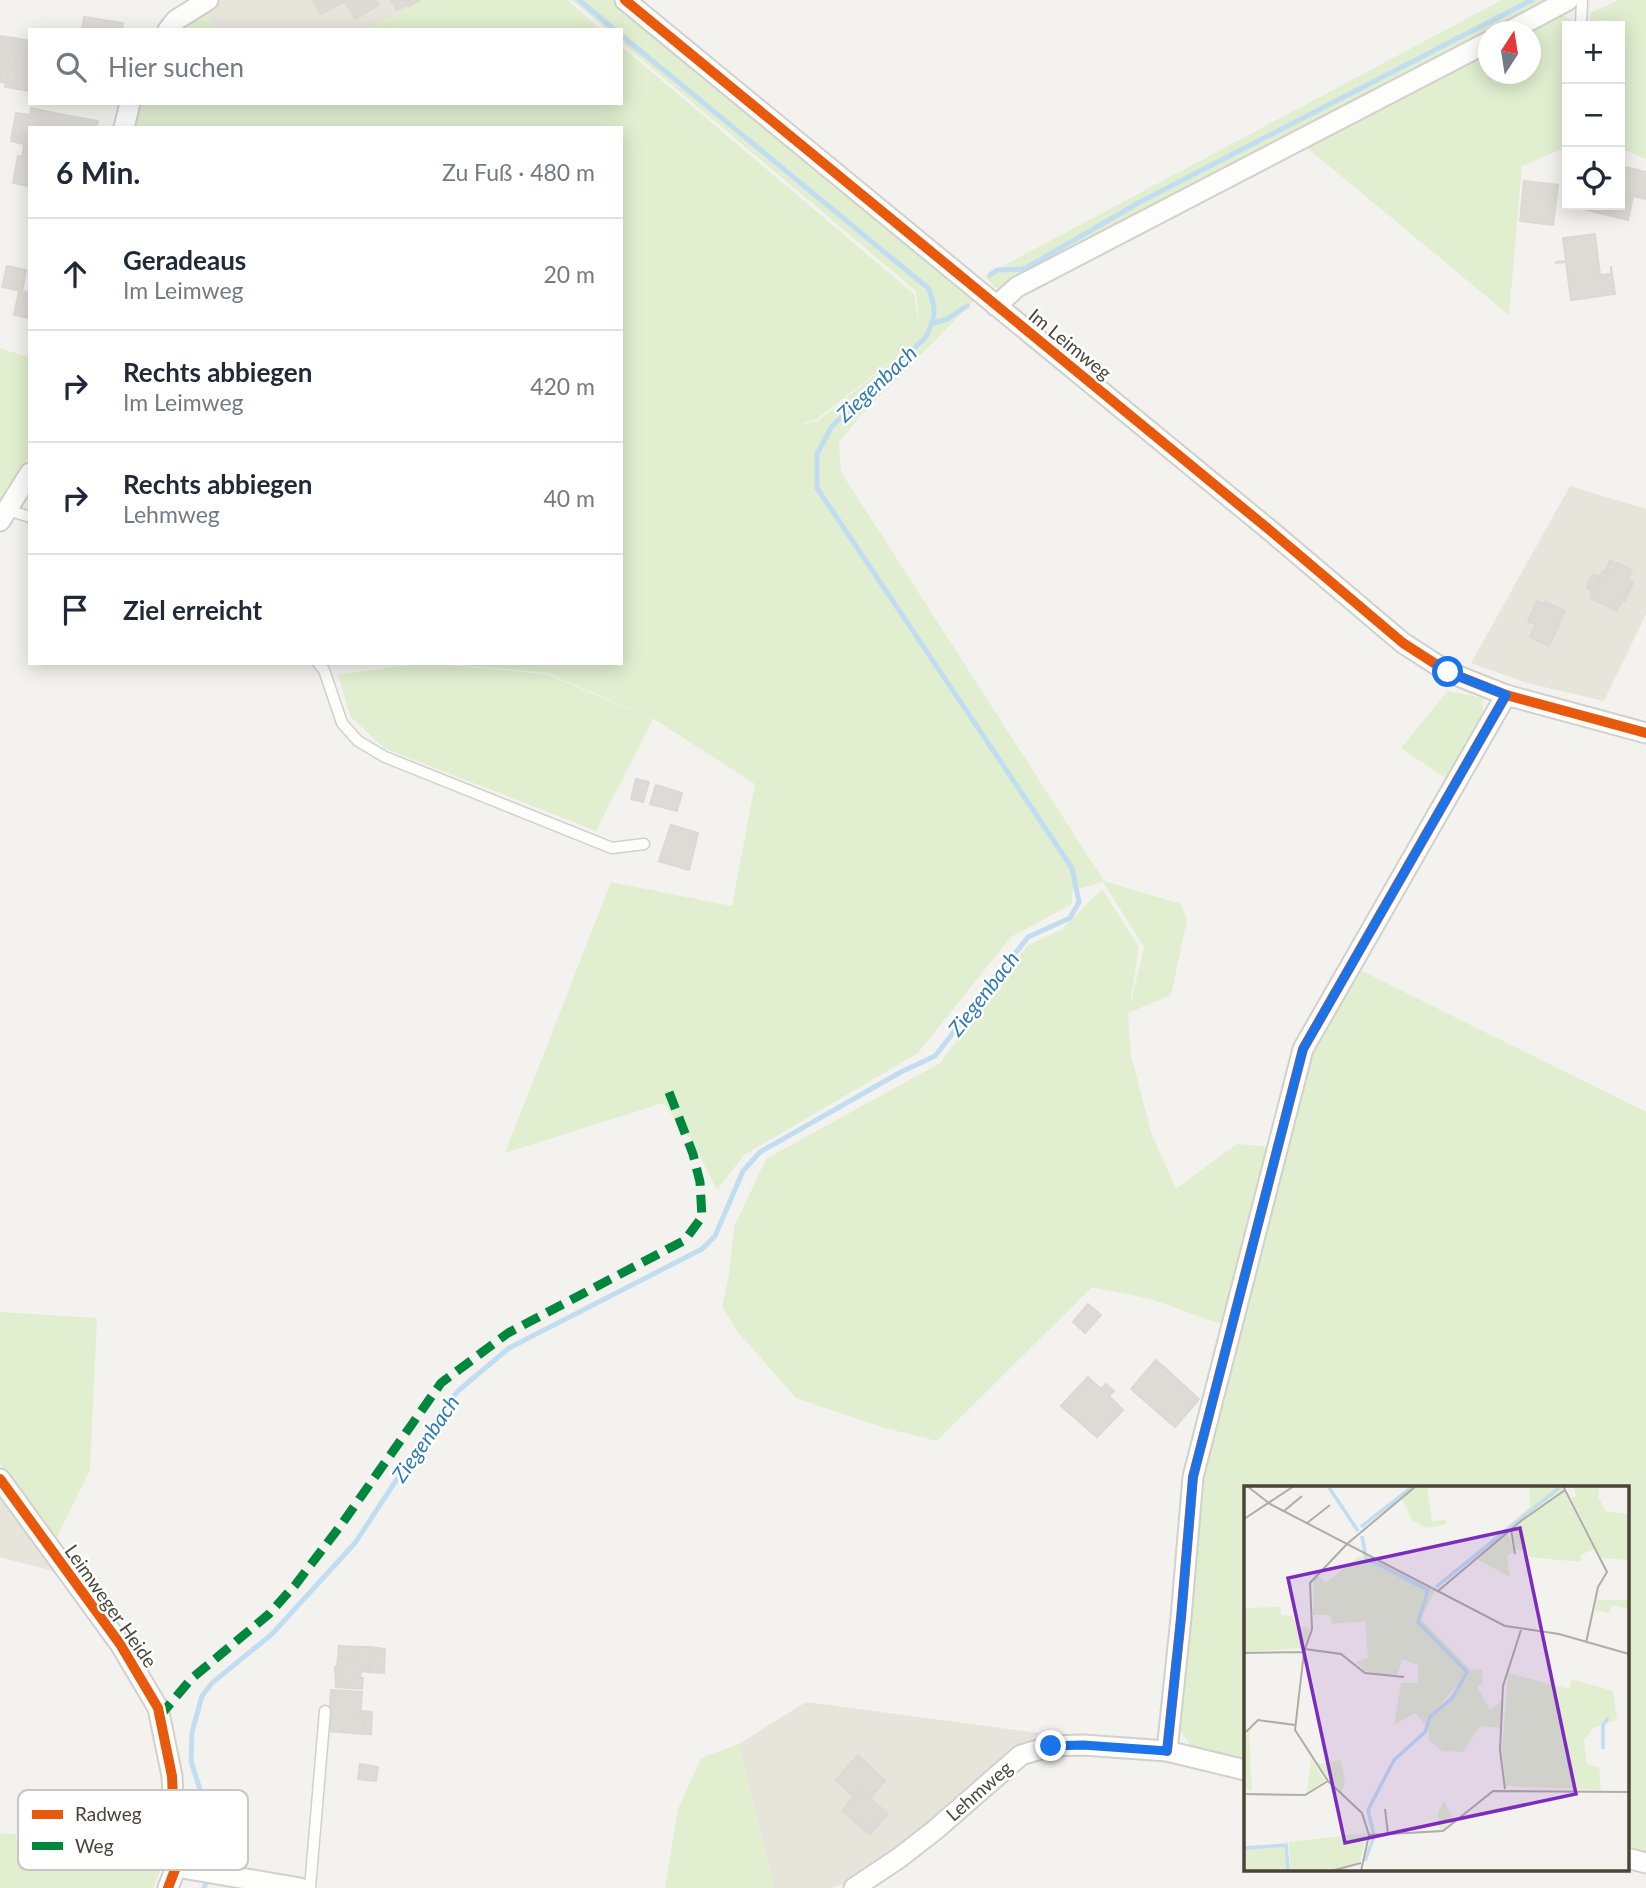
<!DOCTYPE html>
<html lang="de">
<meta charset="utf-8">
<style>
:root{--surface:#fff;--page:#f6f6f7;--text:#1f2937;--muted:#747a83;--line:#e0e1e3}
body{margin:0;font-family:Lato,sans-serif;background:var(--page);color:var(--text)}
.controls{position:absolute;right:21px;top:21px;display:grid;overflow:hidden;border-radius:0px;box-shadow:0 4px 18px #0003}
.controls button{width:63px;height:63px;display:grid;place-items:center;padding:0;border:0;border-bottom:2px solid var(--line);background:var(--surface);color:var(--text);font:35px sans-serif}
.compass{position:absolute;left:1478px;top:21px;width:63px;height:63px;border-radius:50%;background:var(--surface);box-shadow:0 4px 18px #0003;rotate:12deg}
.stop{position:absolute;width:21px;height:21px;margin:-16px;border:5px solid #1a73e8;border-radius:50%;background:#fff}
.stop.end{background:#1a73e8;border-color:#fff;box-shadow:0 2px 7px #0008}
.list{margin:0;padding:0;list-style:none}
h2{display:flex;justify-content:space-between;align-items:center;height:91px;margin:0;padding:0 28px;font-size:30px}
h2 small{font-size:23px;font-weight:400;color:var(--muted)}
.list li{display:grid;grid-template-columns:46px 1fr auto;gap:21px;align-items:center;box-sizing:border-box;height:112px;padding:0 28px;border-top:2px solid var(--line)}
.list b{display:block;font-size:26px;white-space:nowrap}
.list p{margin:0;font-size:23px;white-space:nowrap;color:var(--muted)}
.list em{font-size:23px;font-style:normal;color:var(--muted)}
.icon{flex:none;width:38px;height:38px;fill:none;stroke:currentColor;stroke-width:2;stroke-linecap:round;stroke-linejoin:round}
.map{position:relative;flex:none;width:1646px;height:1888px;overflow:hidden}
.search{position:absolute;background:var(--surface);box-shadow:0 4px 18px #0003;left:28px;top:28px;width:595px;height:77px;display:flex;align-items:center;gap:18px;box-sizing:border-box;padding:0 24px;border-radius:0px;color:var(--muted);font-size:26px}
.panel{position:absolute;background:var(--surface);box-shadow:0 4px 18px #0003;left:28px;top:126px;width:595px;height:539px;border-radius:0px}
.map>svg:first-child{display:block}
.residential{fill:#e7e4dc}
.green{fill:#e1eecf;fill-rule:evenodd}
.lines{fill:none;stroke-linecap:round;stroke-linejoin:round}
.stream{stroke:#c0ddf1;stroke-width:5}
.building{fill:#dedbd6;stroke:#dcd9d4;stroke-width:2}
.lane-casing{stroke:#d2d0cb;stroke-width:13}
.street-casing{stroke:#d2d0cb;stroke-width:23}
.lane{stroke:#fdfdfc;stroke-width:10}
.street{stroke:#fdfdfc;stroke-width:19}
.quiet{stroke:#00873e;stroke-width:9;stroke-dasharray:18 9;stroke-linecap:butt}
.cycleway-casing{stroke:#fff;stroke-width:15}
.cycleway{stroke:#e8590c;stroke-width:10}
.route{stroke:#1a73e8;stroke-width:9}
.labels{text-anchor:middle;stroke-width:5;stroke-linejoin:round;paint-order:stroke}
.street-label{font-size:19px;fill:#4b4439;stroke:#fff}
.water-label{font-size:21px;font-style:italic;fill:#2e7ab2;stroke:#fff}
.inset-river{fill:none;stroke:#c0ddf1;stroke-width:3.5}
.inset-road{fill:none;stroke:#b0aca6;stroke-width:2}
.view{fill:#7b2cbf;fill-opacity:0.15;stroke:#7b2cbf;stroke-width:3.5}
.inset-edge{fill:none;stroke:#4b4439;stroke-width:3.5}
.key{fill:#fff;stroke:#c9c7c4;stroke-width:2}
.key-label{font-size:19px;fill:#4b4439}
</style>
<div class="map">
<svg width="1646" height="1888" viewBox="0 0 1646 1888">
<rect width="100%" height="100%" fill="#f4f2ee"/>
<g class="residential">
<polygon points="219,0 423,0 364,30 215,30 204,8"/>
<polygon points="1570,486 1646,509 1646,614 1604,701 1527,683 1471,663"/>
<polygon points="0,1497 56,1572 0,1557"/>
<polygon points="806,1702 1039,1733 922,1832 853,1880 832,1888 774,1888 739,1744"/>
</g>
<g class="green">
<polygon points="423,0 567,0 602,30 364,30"/>
<path d="M572 0H612L975 300 859 417 839 443 841 472 1104 881 1181 904 1187 920 1171 995 1128 1013 1131 1056 1152 1135 1176 1189 1237 1144 1271 1147 1223 1325 1151 1299 1092 1287 937 1441 885 1428 796 1398 737 1331 722 1306 729 1275 734 1227 766 1159 940 1063 1028 945 1061 930 1102 889 1139 947 1129 1011 1144 947 1103 882 1072 891V904L1011 937 918 1053 744 1155 717 1190 691 1139 663 1103 505 1153 611 882 732 906 755 784 654 719 547 673 441 663H621V128H128L135 103H621V46L914 294 919 326 916 291 621 42V30H607ZM920 338 818 421 797 426 817 419Z"/>
<polygon points="1502,0 1547,0 998,290 984,276"/>
<polygon points="1619,0 1646,0 1646,159 1620,148 1620,26 1591,26 1590,13"/>
<polygon points="204,8 215,30 172,30"/>
<polygon points="1558,12 1574,22 1573,26 1567,26 1567,147 1522,166 1509,315 1306,147 1488,49 1488,74 1530,74 1530,32 1521,31"/>
<polygon points="0,348 30,358 30,454 3,502 0,504"/>
<polygon points="424,663 546,674 653,719 596,831 384,748 350,716 338,675"/>
<polygon points="1448,691 1483,698 1483,722 1450,781 1401,748"/>
<polygon points="1358,969 1646,1112 1646,1856 1627,1851 1627,1487 1245,1487 1245,1762 1194,1750 1180,1730 1201,1481 1300,1086 1323,1030"/>
<polygon points="0,1312 97,1318 90,1470 54,1543 0,1464"/>
<polygon points="739,1744 774,1888 665,1888 678,1809 701,1758"/>
<polygon points="0,1833 169,1849 153,1888 0,1888"/>
</g>
<g class="lines">
<g class="stream">
<polyline points="579,0 615,30"/>
<polyline points="990,275 997,270 1024,269 1140,202 1532,0"/>
<polyline points="934,323 947,319 967,306"/>
<path d="M210 1868 212 1850 203 1799 191 1761 192 1732 202 1696 212 1683 272 1634 355 1543 441 1412 458 1391 509 1348 702 1249 715 1236 743 1171 760 1152 901 1072 935 1056 1028 937 1070 918 1079 902 1072 868 817 488V454L832 426 925 338C936 318 937 309 928 288L621 35"/>
<polyline points="204,1888 208,1877"/>
</g>
</g>
<g class="building">
<polygon points="313,0 376,0 379,5 355,19 345,1 321,14"/>
<polygon points="391,0 420,0 408,7 407,4 397,10"/>
<polygon points="84,17 123,23 122,30 82,30"/>
<polygon points="0,36 14,38 6,83 0,82"/>
<polygon points="14,38 30,41 30,91 5,87"/>
<polygon points="31,108 64,115 61,128 30,128 30,186 13,183 18,156 22,157"/>
<polygon points="16,113 30,115 24,144 11,141"/>
<polygon points="64,115 98,121 96,128 61,128"/>
<polygon points="1620,166 1646,172 1645,199 1620,193"/>
<polygon points="1524,181 1558,185 1553,225 1520,221"/>
<polygon points="1620,193 1633,196 1628,220 1587,210 1589,205 1620,205"/>
<polygon points="1595,234 1600,275 1611,274 1611,266 1615,294 1571,300 1566,262 1556,263 1556,262 1566,261 1563,238"/>
<polygon points="7,266 26,270 23,287 3,283"/>
<polygon points="3,283 23,287 22,291 2,287"/>
<polygon points="19,291 30,292 30,318 14,315"/>
<polygon points="1610,560 1617,564 1612,575 1605,572"/>
<polygon points="1618,563 1632,570 1626,582 1630,584 1617,611 1590,598 1603,571 1612,575"/>
<polygon points="1595,575 1600,577 1593,592 1588,589 1587,586 1591,576"/>
<polygon points="1627,580 1633,583 1625,601 1622,600 1630,584 1626,582"/>
<polygon points="1537,601 1546,604 1546,602 1565,611 1549,646 1530,637 1536,625 1528,621"/>
<polygon points="636,779 649,782 643,802 631,799"/>
<polygon points="656,785 682,793 677,811 650,804"/>
<polygon points="671,825 698,833 689,870 659,861"/>
<polygon points="1088,1304 1101,1315 1085,1333 1073,1322"/>
<polygon points="1156,1360 1199,1399 1175,1427 1131,1389"/>
<polygon points="1088,1377 1101,1389 1106,1384 1114,1391 1109,1396 1123,1410 1097,1437 1061,1406"/>
<polygon points="339,1646 358,1647 357,1659 338,1658"/>
<polygon points="358,1647 370,1647 369,1672 361,1671 360,1678 363,1678 362,1689 336,1687 335,1667 337,1667 338,1658 357,1659"/>
<polygon points="370,1647 385,1649 384,1673 369,1672"/>
<polygon points="331,1690 362,1692 360,1719 364,1719 363,1734 328,1731"/>
<polygon points="361,1711 372,1712 371,1734 363,1734 364,1719 360,1719"/>
<polygon points="858,1755 885,1781 870,1798 860,1790 854,1797 836,1780"/>
<polygon points="360,1764 378,1767 376,1781 358,1779"/>
<polygon points="860,1790 888,1814 870,1834 842,1811"/>
</g>
<g class="lines">
<defs>
<g id="lane">
<polyline points="1581,26 1582,0"/>
<polyline points="8,510 30,517"/>
<polyline points="318,663 324,670 342,723 358,741 385,757 612,848 644,844"/>
<polyline points="310,1888 325,1711"/>
</g>
<g id="street">
<polyline points="625,0 1272,532 1403,643 1448,672 1506,695 1646,733"/>
<polyline points="168,30 176,20 208,0"/>
<polyline points="1508,32 1568,0"/>
<polyline points="124,128 130,103"/>
<polyline points="996,306 1017,287 1488,42"/>
<polyline points="0,521 30,473"/>
<polyline points="0,1479 120,1644 158,1708 172,1776 176,1867 168,1888"/>
<polyline points="1167,1751 1181,1618 1193,1477 1303,1049 1506,695"/>
<polyline points="1627,1858 1646,1863"/>
<polyline points="176,1867 300,1888"/>
<polyline points="854,1888 899,1858 935,1830 1021,1755 1051,1746 1083,1745 1167,1751 1245,1770"/>
</g>
</defs>
<use href="#lane" class="lane-casing"/>
<use href="#street" class="street-casing"/>
<use href="#lane" class="lane"/>
<use href="#street" class="street"/>
<polyline class="quiet" points="159,1717 191,1679 269,1614 296,1584 341,1525 441,1383 508,1333 685,1240 702,1217 700,1182 693,1154 669,1092"/>
<defs>
<g id="cycleway">
<polyline points="625,0 1272,532 1403,643 1448,672 1506,695 1646,733"/>
<polyline points="0,1479 120,1644 158,1708 172,1776 176,1867 168,1888"/>
<polyline points="1167,1751 1181,1618 1193,1477 1303,1049 1506,695"/>
</g>
</defs>
<use href="#cycleway" class="cycleway-casing"/>
<use href="#cycleway" class="cycleway"/>
</g>
<g class="lines">
<polyline class="route" points="1051,1746 1083,1745 1167,1751 1181,1618 1193,1477 1303,1049 1506,695 1448,672"/>
</g>
<g class="labels">
<g class="street-label">
<text transform="translate(1070 344) rotate(39)" y="7">Im Leimweg</text>
<text transform="translate(111 1606) rotate(55)" y="7">Leimweger Heide</text>
<text transform="translate(979 1791) rotate(-41)" y="7">Lehmweg</text>
</g>
<g class="water-label">
<text transform="translate(877 384) rotate(-43)" y="7">Ziegenbach</text>
<text transform="translate(984 994) rotate(-52)" y="7">Ziegenbach</text>
<text transform="translate(426 1439) rotate(-55)" y="7">Ziegenbach</text>
</g>
</g>
<g transform="translate(1244 1486)">
<rect width="385" height="385" fill="#f4f2ee"/>
<path d="M175 0H183L188 35 202 34V38L182 42 168 34 157 11ZM285 0H317L350 63 337 69V76L284 71V65L272 63 269 46 275 41 272 37 191 101 286 21ZM330 0H356L354 11 362 25 385 28V74L357 72 327 12 332 10ZM264 47 270 65 263 70 266 91 233 73ZM123 69 191 105 177 133 226 183 238 184 239 197 233 201 246 224 257 215 256 242 236 240 219 266 198 265 185 254 184 242 187 232 208 213 226 183 181 238 171 227 150 239 157 197H174V179L158 173 153 191 121 185 112 176 124 172 121 135 88 138 86 129H69L70 89 73 87 82 97 115 70ZM353 114H385V123L368 119 366 127 351 124ZM37 121V129L48 130 53 140 66 142 60 162 0 166V122ZM264 187 325 203 328 193 369 205 373 234 349 242 340 254 343 278 355 281 357 304 262 300 258 264ZM5 246 8 305 0 301V252ZM67 273 81 295 63 306ZM97 274 101 296 98 307 74 278ZM200 315 211 337 195 346 194 326ZM123 347 116 376 86 385H46L45 356ZM40 361 42 385H0V363Z" fill="#e1eecf"/>
<path class="inset-river" d="M84 0 114 45M117 41 168 1M118 50 122 72 184 104 174 136 223 186 208 212 186 231 181 246 150 274 124 324 130 350 121 375M192 101 316 1M359 263V239L364 232M0 362 42 359 44 385"/>
<path class="inset-road" d="M3 0 26 18 261 140 315 148 385 168M319 0 363 86 354 101 342 157M40 25 58 10M0 33 50 0M63 37 86 19M267 43 271 68M194 105 277 35 321 4M61 163 97 168 121 187 160 191M0 167 60 166M2 246 14 234 51 239M261 303 256 264 259 200 277 144M0 308 61 309 84 295M141 323 144 348M125 349 199 345 249 305 385 306M87 385 117 377M117 385 125 349 118 327 84 295 51 244 60 166 68 143 66 97 103 58 172 0"/>
<path class="view" d="M276 42 332 308 101 357 44 92Z"/>
<rect width="385" height="385" class="inset-edge"/>
</g>
<rect x="18" y="1790" width="230" height="80" rx="10" class="key"/>
<rect x="32" y="1810" width="31" height="9" fill="#e8590c"/>
<rect x="32" y="1842" width="31" height="8" fill="#00873e"/>
<g class="key-label">
<text x="75" y="1821">Radweg</text>
<text x="75" y="1853">Weg</text>
</g>
</svg>
<div class="controls">
<button>+</button>
<button>−</button>
<button><svg class="icon" aria-label="locate" viewBox="0 0 24 24"><circle cx="12" cy="12" r="6"/><path d="M12 2v4M12 18v4M2 12h4M18 12h4"/></svg></button>
</div>
<svg class="compass" viewBox="-18 -18 36 36"><path d="M0-13l5 13h-10z" fill="#e53935"/><path d="M0 13l5-13h-10z" fill="#747a83"/></svg>
<div class="stop" style="left:1448px;top:672px"></div>
<div class="stop end" style="left:1051px;top:1746px"></div>
<div class="search"><svg class="icon" aria-label="search" viewBox="0 0 24 24"><circle cx="10" cy="10" r="6"/><path d="M15 15l6 6"/></svg>Hier suchen</div>
<section class="panel">
<h2>6 Min.<small>Zu Fuß · 480 m</small></h2>
<ul class="list">
<li><svg class="icon" aria-label="ahead" viewBox="0 0 24 24"><path d="M12 20V5M6 11l6-6 6 6"/></svg><div><b>Geradeaus</b><p>Im Leimweg</p></div><em>20 m</em></li>
<li><svg class="icon" aria-label="right" viewBox="0 0 24 24"><path d="M7 20v-9h11M14 6l5 5-5 5"/></svg><div><b>Rechts abbiegen</b><p>Im Leimweg</p></div><em>420 m</em></li>
<li><svg class="icon" aria-label="right" viewBox="0 0 24 24"><path d="M7 20v-9h11M14 6l5 5-5 5"/></svg><div><b>Rechts abbiegen</b><p>Lehmweg</p></div><em>40 m</em></li>
<li><svg class="icon" aria-label="arrive" viewBox="0 0 24 24"><path d="M6 21V4h12l-3 4 3 4H6"/></svg><div><b>Ziel erreicht</b></div></li>
</ul>
</section>
</div>
